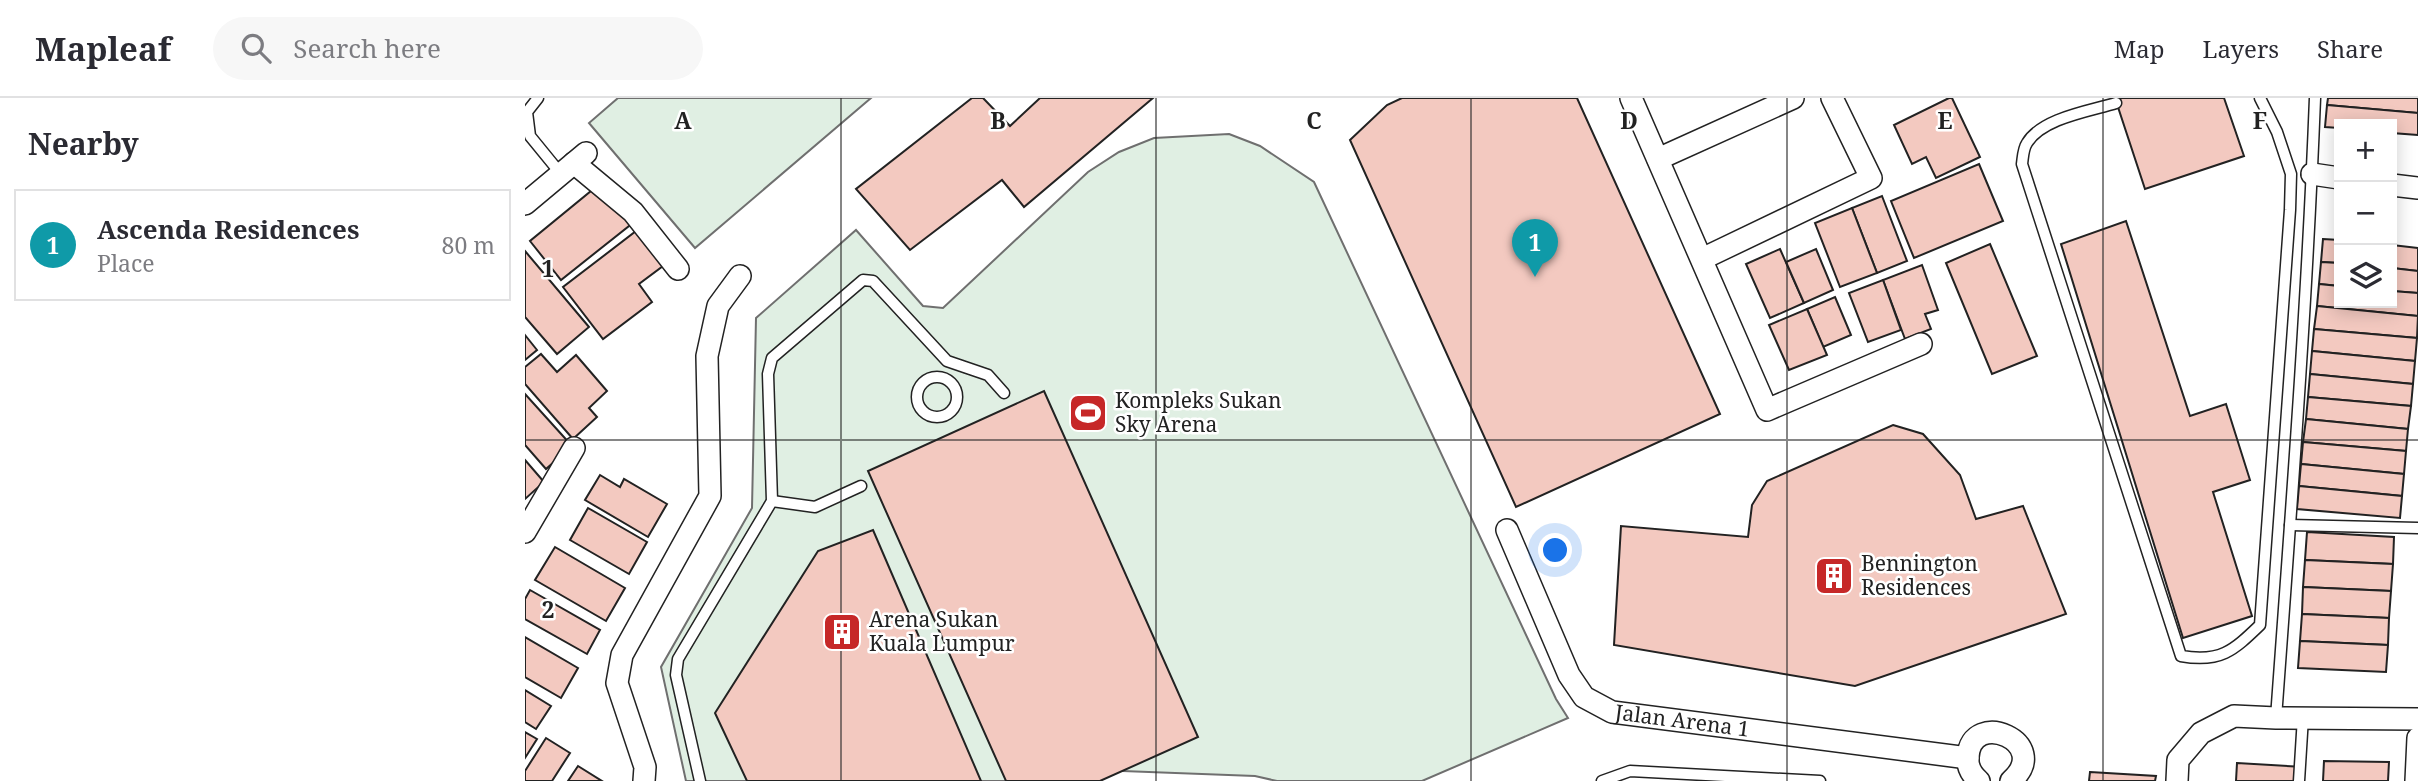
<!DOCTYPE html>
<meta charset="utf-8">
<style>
:root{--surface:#fff;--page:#f7f7f7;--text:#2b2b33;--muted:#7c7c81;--line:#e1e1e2;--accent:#c62828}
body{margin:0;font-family:"Noto Serif",serif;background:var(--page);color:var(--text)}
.controls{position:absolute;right:21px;top:21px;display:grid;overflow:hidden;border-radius:0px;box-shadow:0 4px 18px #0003}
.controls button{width:63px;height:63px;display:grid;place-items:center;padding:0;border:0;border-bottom:2px solid var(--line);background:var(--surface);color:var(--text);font:35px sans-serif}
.you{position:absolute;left:1031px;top:453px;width:24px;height:24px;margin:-18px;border:5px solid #fff;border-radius:50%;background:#1a73e8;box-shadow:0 0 0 10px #1a73e833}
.badge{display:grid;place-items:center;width:46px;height:46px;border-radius:50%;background:var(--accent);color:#fff;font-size:23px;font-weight:700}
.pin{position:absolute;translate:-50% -58px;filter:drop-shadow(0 2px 4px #0008)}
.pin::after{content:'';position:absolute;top:37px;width:24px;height:21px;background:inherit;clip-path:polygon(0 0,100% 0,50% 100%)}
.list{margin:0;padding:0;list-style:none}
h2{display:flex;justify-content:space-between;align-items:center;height:91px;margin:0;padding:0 28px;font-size:30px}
h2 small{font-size:23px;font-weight:400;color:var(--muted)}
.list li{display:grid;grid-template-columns:46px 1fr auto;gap:21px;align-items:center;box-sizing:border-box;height:112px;margin:0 14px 14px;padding:0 14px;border:2px solid var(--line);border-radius:0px}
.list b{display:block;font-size:26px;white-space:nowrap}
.list p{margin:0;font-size:23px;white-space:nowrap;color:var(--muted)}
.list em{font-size:23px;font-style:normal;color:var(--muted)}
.icon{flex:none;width:38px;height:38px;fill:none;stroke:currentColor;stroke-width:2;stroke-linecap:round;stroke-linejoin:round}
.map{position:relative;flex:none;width:1893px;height:683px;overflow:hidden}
header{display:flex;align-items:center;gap:42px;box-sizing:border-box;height:98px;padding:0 35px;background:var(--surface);border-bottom:2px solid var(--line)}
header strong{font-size:33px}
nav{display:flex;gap:38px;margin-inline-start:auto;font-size:24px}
.search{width:490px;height:63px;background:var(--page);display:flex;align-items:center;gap:18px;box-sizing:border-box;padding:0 24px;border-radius:38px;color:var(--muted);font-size:26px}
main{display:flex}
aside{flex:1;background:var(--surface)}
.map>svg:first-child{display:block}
.green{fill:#e0efe3;stroke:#6f6f6f;stroke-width:2}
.building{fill:#f3c9c0;stroke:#222;stroke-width:2}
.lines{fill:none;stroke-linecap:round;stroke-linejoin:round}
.lane-casing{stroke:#222;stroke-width:13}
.street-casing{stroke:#222;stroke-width:24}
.lane{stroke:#fff;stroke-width:10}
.street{stroke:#fff;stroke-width:21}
.grid{fill:none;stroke:#222;stroke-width:2;stroke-opacity:0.55}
.labels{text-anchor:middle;stroke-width:5;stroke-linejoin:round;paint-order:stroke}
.poi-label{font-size:21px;fill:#222;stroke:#fff;text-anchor:start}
.street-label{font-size:21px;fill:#222;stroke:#fff}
.grid-label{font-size:23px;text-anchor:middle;font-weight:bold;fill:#222;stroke:#fff;stroke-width:5;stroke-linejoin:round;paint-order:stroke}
</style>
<header>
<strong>Mapleaf</strong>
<div class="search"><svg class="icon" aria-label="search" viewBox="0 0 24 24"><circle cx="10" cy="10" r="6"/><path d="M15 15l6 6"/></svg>Search here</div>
<nav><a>Map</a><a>Layers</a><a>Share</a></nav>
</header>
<main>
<aside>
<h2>Nearby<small></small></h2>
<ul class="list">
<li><span class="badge" style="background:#0f9aa8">1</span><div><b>Ascenda Residences</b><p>Place</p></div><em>80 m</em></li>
</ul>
</aside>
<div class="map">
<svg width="1893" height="683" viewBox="0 0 1893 683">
<rect width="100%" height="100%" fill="#fff"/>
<g class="green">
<polygon points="93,0 346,0 170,150 64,25"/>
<polygon points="704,36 735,48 789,84 1031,601 1043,620 897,683 752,683 730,678 571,672 567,683 161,683 136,569 227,410 231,220 331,132 398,208 418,210 563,74 594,54 629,40"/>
</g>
<g class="building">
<polygon points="447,0 458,0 485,28 515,0 628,0 499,109 477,82 385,152 331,91"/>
<polygon points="877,0 1052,0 1195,316 991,409 825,42 862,7"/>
<polygon points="1424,0 1427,0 1455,59 1411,80 1401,59 1387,66 1369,27"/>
<polygon points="1590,0 1699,0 1719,58 1620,91"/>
<polygon points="1803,0 1893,0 1893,15 1802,7"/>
<polygon points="1802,7 1893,15 1893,37 1867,35 1867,26 1814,26 1814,30 1800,29"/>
<polygon points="1454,66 1478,123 1389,160 1366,103"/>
<polygon points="77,84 109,124 36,182 5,143"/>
<polygon points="1357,98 1382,163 1352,175 1327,110"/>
<polygon points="1327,110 1352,175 1315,189 1290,125"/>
<polygon points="1601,123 1665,318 1701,306 1725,382 1688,394 1727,518 1658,540 1536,146"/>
<polygon points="115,130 142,165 114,186 127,204 78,241 38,189"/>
<polygon points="1798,141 1814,142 1814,165 1796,164"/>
<polygon points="1465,146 1512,258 1467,276 1421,165"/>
<polygon points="1867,147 1893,150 1893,173 1867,170"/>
<polygon points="1255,151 1279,205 1245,220 1221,166"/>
<polygon points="1291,151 1308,192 1279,205 1261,164"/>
<polygon points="0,153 64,229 32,256 0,219"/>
<polygon points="1796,164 1814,165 1814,188 1794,186"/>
<polygon points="1397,167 1413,212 1400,216 1406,231 1380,241 1358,182"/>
<polygon points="1867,170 1893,173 1893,195 1867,193"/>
<polygon points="1358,182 1376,232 1343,244 1324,195"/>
<polygon points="1794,186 1814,188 1814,205 1867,205 1867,193 1893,195 1893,218 1792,208"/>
<polygon points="1310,199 1326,237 1298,249 1282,211"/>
<polygon points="1792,208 1893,218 1892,240 1789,231"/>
<polygon points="1282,211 1302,257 1264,272 1244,227"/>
<polygon points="1789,231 1892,240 1890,263 1787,253"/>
<polygon points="0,237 12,252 0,262"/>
<polygon points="1787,253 1890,263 1888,286 1785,276"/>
<polygon points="16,256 32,274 51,257 82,293 64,310 72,319 48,341 0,286 0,269"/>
<polygon points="1785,276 1888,286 1886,308 1783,299"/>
<polygon points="519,293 673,639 575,683 481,683 343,373"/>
<polygon points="0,296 47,348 21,371 0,347"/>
<polygon points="1783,299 1886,308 1883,331 1781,321"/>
<polygon points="1781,321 1883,331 1881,353 1778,344"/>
<polygon points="1368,327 1398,336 1435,377 1451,421 1498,408 1541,516 1330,588 1089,547 1096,428 1223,439 1227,407 1242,383"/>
<polygon points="1778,344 1881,353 1879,376 1776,366"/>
<polygon points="0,362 19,384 0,401"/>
<polygon points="1776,366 1879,376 1877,398 1774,388"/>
<polygon points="75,377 95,389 99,381 142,406 123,439 60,402"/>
<polygon points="1774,388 1877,398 1875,420 1772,411"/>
<polygon points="63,410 122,444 104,476 45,442"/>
<polygon points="348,432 456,683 222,683 190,615 293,453"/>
<polygon points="1782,434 1869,439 1868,466 1780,462"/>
<polygon points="30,449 100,490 81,523 10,482"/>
<polygon points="1780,462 1868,466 1866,493 1778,489"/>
<polygon points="1778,489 1866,493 1864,520 1777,516"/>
<polygon points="5,492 75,532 62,556 0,521 0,501"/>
<polygon points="1777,516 1864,520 1863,547 1775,543"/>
<polygon points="0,539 53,570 36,600 0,579"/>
<polygon points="1775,543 1863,547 1861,574 1773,570"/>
<polygon points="0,592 26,608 11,631 0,624"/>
<polygon points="0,634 12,641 0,660"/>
<polygon points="21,640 45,655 27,683 0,683 0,673"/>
<polygon points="1799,663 1864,664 1863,683 1798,683"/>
<polygon points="1712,665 1779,669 1778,683 1711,683"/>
<polygon points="53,668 77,683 43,683"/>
<polygon points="1565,674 1631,678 1630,683 1564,683"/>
</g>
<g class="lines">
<defs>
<g id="lane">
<polyline points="13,0 2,14 5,38 36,76"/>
<path d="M1591 5C1565 13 1517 20 1502 45 1498 51 1498 59 1497 66L1656 558C1695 565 1708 553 1735 527L1765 112 1766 76 1752 34 1735 0"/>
<circle cx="412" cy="299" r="20"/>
<polyline points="247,403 290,409 336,388"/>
<polyline points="1765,427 1893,430"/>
<path d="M1751 620C1766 414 1782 207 1790 0"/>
<polyline points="175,683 151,577 153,561 247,403 243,276 247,260 338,182 348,183 422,263 463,277 479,295"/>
<polyline points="1077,683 1105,673 1295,683"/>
<polyline points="1774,683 1778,619"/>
</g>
<g id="street">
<polyline points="1106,0 1242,312 1396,246"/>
<polyline points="1133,61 1268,0"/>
<polyline points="49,65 108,114 153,171"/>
<polyline points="1787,76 1814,80"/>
<polyline points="1867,87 1893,90"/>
<polyline points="0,106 61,55"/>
<polyline points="1177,161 1346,80 1307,0"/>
<path id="s1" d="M982 432 1044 577 1059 599 1087 614 1443 660"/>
<polyline points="0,434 49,350"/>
<polyline points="119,683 120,669 92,585 97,557 185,398 182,258 193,208 215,178"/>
<path d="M1454 683C1447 677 1442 669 1443 659 1446 609 1529 645 1486 683"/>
<polyline points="1652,683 1653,662 1676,635 1709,618 1751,620 1893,621"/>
<polyline points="1891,683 1893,640"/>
</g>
</defs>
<use href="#lane" class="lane-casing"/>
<use href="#street" class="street-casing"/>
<use href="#lane" class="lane"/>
<use href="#street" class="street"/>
</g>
<path class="grid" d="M316 0V683M631 0V683M946 0V683M1262 0V683M1578 0V683M0 342H1893"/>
<defs>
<symbol id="stadium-square" viewBox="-11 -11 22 22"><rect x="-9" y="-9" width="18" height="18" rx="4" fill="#c62828" stroke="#fff"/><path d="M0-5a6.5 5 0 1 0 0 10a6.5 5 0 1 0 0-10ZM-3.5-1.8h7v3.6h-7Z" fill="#fff"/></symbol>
<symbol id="building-square" viewBox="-11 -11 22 22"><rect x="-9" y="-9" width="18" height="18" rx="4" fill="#c62828" stroke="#fff"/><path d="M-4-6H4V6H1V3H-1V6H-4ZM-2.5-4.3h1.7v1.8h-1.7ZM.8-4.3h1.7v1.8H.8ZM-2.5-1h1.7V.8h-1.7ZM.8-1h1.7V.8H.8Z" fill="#fff"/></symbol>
</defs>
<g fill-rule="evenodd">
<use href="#stadium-square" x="541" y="293" width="44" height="44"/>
<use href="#building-square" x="1287" y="456" width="44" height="44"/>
<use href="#building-square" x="295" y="512" width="44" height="44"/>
</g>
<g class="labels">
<g class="poi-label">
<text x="590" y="310">Kompleks Sukan<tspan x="590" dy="24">Sky Arena</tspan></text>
<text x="1336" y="473">Bennington<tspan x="1336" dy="24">Residences</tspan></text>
<text x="344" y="529">Arena Sukan<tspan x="344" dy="24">Kuala Lumpur</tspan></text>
</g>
<g class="street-label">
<text dy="7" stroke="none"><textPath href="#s1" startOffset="287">Jalan Arena 1</textPath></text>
</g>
</g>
<g class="grid-label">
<text x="158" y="31">A</text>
<text x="473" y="31">B</text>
<text x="789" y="31">C</text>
<text x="1104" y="31">D</text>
<text x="1420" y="31">E</text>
<text x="1735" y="31">F</text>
<text x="23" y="179">1</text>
<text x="23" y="520">2</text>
</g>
</svg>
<div class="controls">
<button>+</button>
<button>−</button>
<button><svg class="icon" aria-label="layers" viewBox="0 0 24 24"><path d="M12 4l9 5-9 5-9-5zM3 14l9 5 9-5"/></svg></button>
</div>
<div class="you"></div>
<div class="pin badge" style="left:1010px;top:179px;background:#0f9aa8">1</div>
</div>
</main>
